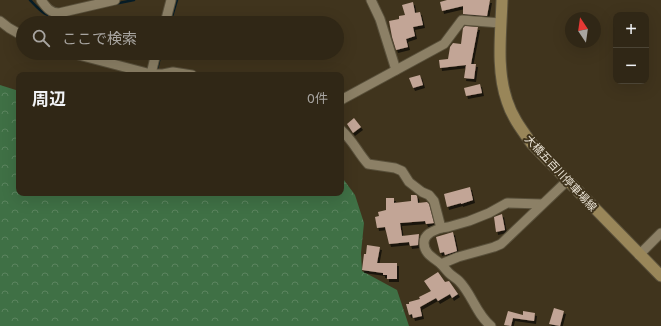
<!DOCTYPE html>
<html lang="ja">
<meta charset="utf-8">
<style>
:root{--surface:#302716;--page:#3c3323;--text:#f1f3f6;--muted:#a8a5a1;--line:#4b4435}
body{margin:0;font-family:Overpass,"Noto Sans JP",sans-serif;background:var(--page);color:var(--text)}
.controls{position:absolute;right:12px;top:12px;display:grid;overflow:hidden;border-radius:8px;box-shadow:0 4px 16px #0002}
.controls button{width:36px;height:36px;display:grid;place-items:center;padding:0;border:0;border-bottom:1px solid var(--line);background:var(--surface);color:var(--text);font:20px sans-serif}
.compass{position:absolute;left:565px;top:12px;width:36px;height:36px;border-radius:50%;background:var(--surface);box-shadow:0 4px 16px #0002;rotate:347deg}
.list{margin:0;padding:0;list-style:none}
h2{display:flex;justify-content:space-between;align-items:center;height:52px;margin:0;padding:0 16px;font-size:17px}
h2 small{font-size:13px;font-weight:400;color:var(--muted)}
.icon{flex:none;width:22px;height:22px;fill:none;stroke:currentColor;stroke-width:2;stroke-linecap:round;stroke-linejoin:round}
.map{position:relative;flex:none;width:661px;height:326px;overflow:hidden}
.search{position:absolute;background:var(--surface);box-shadow:0 4px 16px #0002;left:16px;top:16px;width:328px;height:44px;display:flex;align-items:center;gap:10px;box-sizing:border-box;padding:0 14px;border-radius:22px;color:var(--muted);font-size:15px}
.panel{position:absolute;background:var(--surface);box-shadow:0 4px 16px #0002;left:16px;top:72px;width:328px;height:124px;border-radius:8px}
.map>svg:first-child{display:block}
.forest{fill:url(#forest-crowns)}
.lines{fill:none;stroke-linecap:round;stroke-linejoin:round}
.stream{stroke:#061c26;stroke-width:2.5}
.building{fill:#c2a596;filter:url(#shadow)}
.minor-casing{stroke:#59503b;stroke-width:11}
.secondary-casing{stroke:#59503b;stroke-width:13}
.minor{stroke:#8c8066;stroke-width:9}
.secondary{stroke:#998659;stroke-width:11}
.labels{text-anchor:middle;stroke-width:4;stroke-linejoin:round;paint-order:stroke}
.street-label{font-size:11px;fill:#ebe4d6;stroke:#40341d}
</style>
<div class="map">
<svg width="661" height="326" viewBox="0 0 661 326">
<defs>
<pattern id="forest-crowns" width="20" height="18" patternUnits="userSpaceOnUse"><rect width="20" height="18" fill="#3f7045"/><path d="M2 6a3 3 0 1 1 6 0M12 15a3 3 0 1 1 6 0" fill="none" stroke="#5b845f"/></pattern>
<filter id="shadow"><feDropShadow dx="2" dy="3" stdDeviation="0" flood-color="#0009"/></filter>
</defs>
<rect width="100%" height="100%" fill="#40341d"/>
<polygon class="forest" points="0,85 19,91 19,193 341,193 341,176 355,195 364,223 361,253 362,271 397,290 409,326 0,326"/>
<g class="lines">
<g class="stream">
<path d="M30 0C38 8 46 19 59 16"/>
<polyline points="114,4 134,0"/>
<polyline points="170,23 177,0"/>
<polyline points="157,69 161,53"/>
</g>
</g>
<g class="building">
<polygon points="447,0 490,0 487,16 463,14 463,6 442,11 440,2"/>
<polygon points="413,2 415,13 420,12 423,25 413,27 415,36 406,39 408,47 396,50 392,37 389,21 399,19 399,16 405,15 402,5"/>
<polygon points="465,26 478,27 471,64 476,64 474,79 464,78 466,65 440,68 439,60 448,59 450,47 453,43 461,44 463,28"/>
<polygon points="420,75 423,85 413,88 409,78"/>
<polygon points="480,84 482,93 466,96 464,88"/>
<polygon points="354,118 361,127 353,133 347,124"/>
<polygon points="470,187 473,200 461,204 461,203 447,207 444,194"/>
<polygon points="411,195 416,195 417,196 418,203 427,202 429,204 434,223 426,224 425,221 400,223 402,236 419,234 418,245 410,246 409,242 389,244 385,227 377,228 375,217 379,216 378,212 386,210 386,198 394,198 394,203 411,201"/>
<polygon points="502,214 505,230 496,232 494,217"/>
<polygon points="453,232 457,251 445,255 444,252 440,253 436,237"/>
<polygon points="367,245 380,247 377,263 397,263 397,279 387,279 387,275 383,275 383,273 362,270 364,254 366,254"/>
<polygon points="438,272 445,282 449,281 458,294 452,298 450,294 438,301 436,298 420,307 422,316 413,318 412,314 409,315 406,304 409,304 409,302 420,299 419,297 431,291 424,281"/>
<polygon points="554,308 564,311 560,326 549,324"/>
<polygon points="508,311 523,315 523,311 535,313 534,321 513,318 511,326 504,325"/>
</g>
<g class="lines">
<defs>
<g id="minor">
<path d="M41 0C46 7 50 13 59 13L115 0"/>
<polyline points="371,0 380,19 396,70"/>
<polyline points="0,21 9,28 23,36"/>
<polyline points="165,23 171,0"/>
<polyline points="71,53 151,74 163,74 173,72 192,75"/>
<polyline points="151,74 156,53"/>
<polyline points="341,100 444,44 462,20 500,23"/>
<path d="M341 130C352 139 358 153 368 164L395 168 402 171 409 182 422 192 429 195 434 201 441 228C433 231 424 234 424 243 424 254 434 258 441 264 444 267 446 270 449 273 452 276 456 278 459 281 472 294 476 314 491 326"/>
<polyline points="441,228 448,227 469,221 489,213 507,203 542,204"/>
<polyline points="639,255 661,233"/>
<polyline points="441,264 458,257 494,247 501,244 567,181"/>
</g>
<path id="secondary" d="M502 0C501 33 496 69 507 101 512 117 522 130 532 144L661 276"/>
</defs>
<use href="#minor" class="minor-casing"/>
<use href="#secondary" class="secondary-casing"/>
<use href="#minor" class="minor"/>
<use href="#secondary" class="secondary"/>
</g>
<g class="labels">
<g class="street-label">
<text transform="translate(561 173) rotate(47)" y="4">大橋五百川停車場線</text>
</g>
</g>
</svg>
<div class="controls">
<button>+</button>
<button>−</button>
</div>
<svg class="compass" viewBox="-18 -18 36 36"><path d="M0-13l5 13h-10z" fill="#e53935"/><path d="M0 13l5-13h-10z" fill="#a8a5a1"/></svg>
<div class="search"><svg class="icon" aria-label="search" viewBox="0 0 24 24"><circle cx="10" cy="10" r="6"/><path d="M15 15l6 6"/></svg>ここで検索</div>
<section class="panel">
<h2>周辺<small>0件</small></h2>
<ul class="list">
</ul>
</section>
</div>
